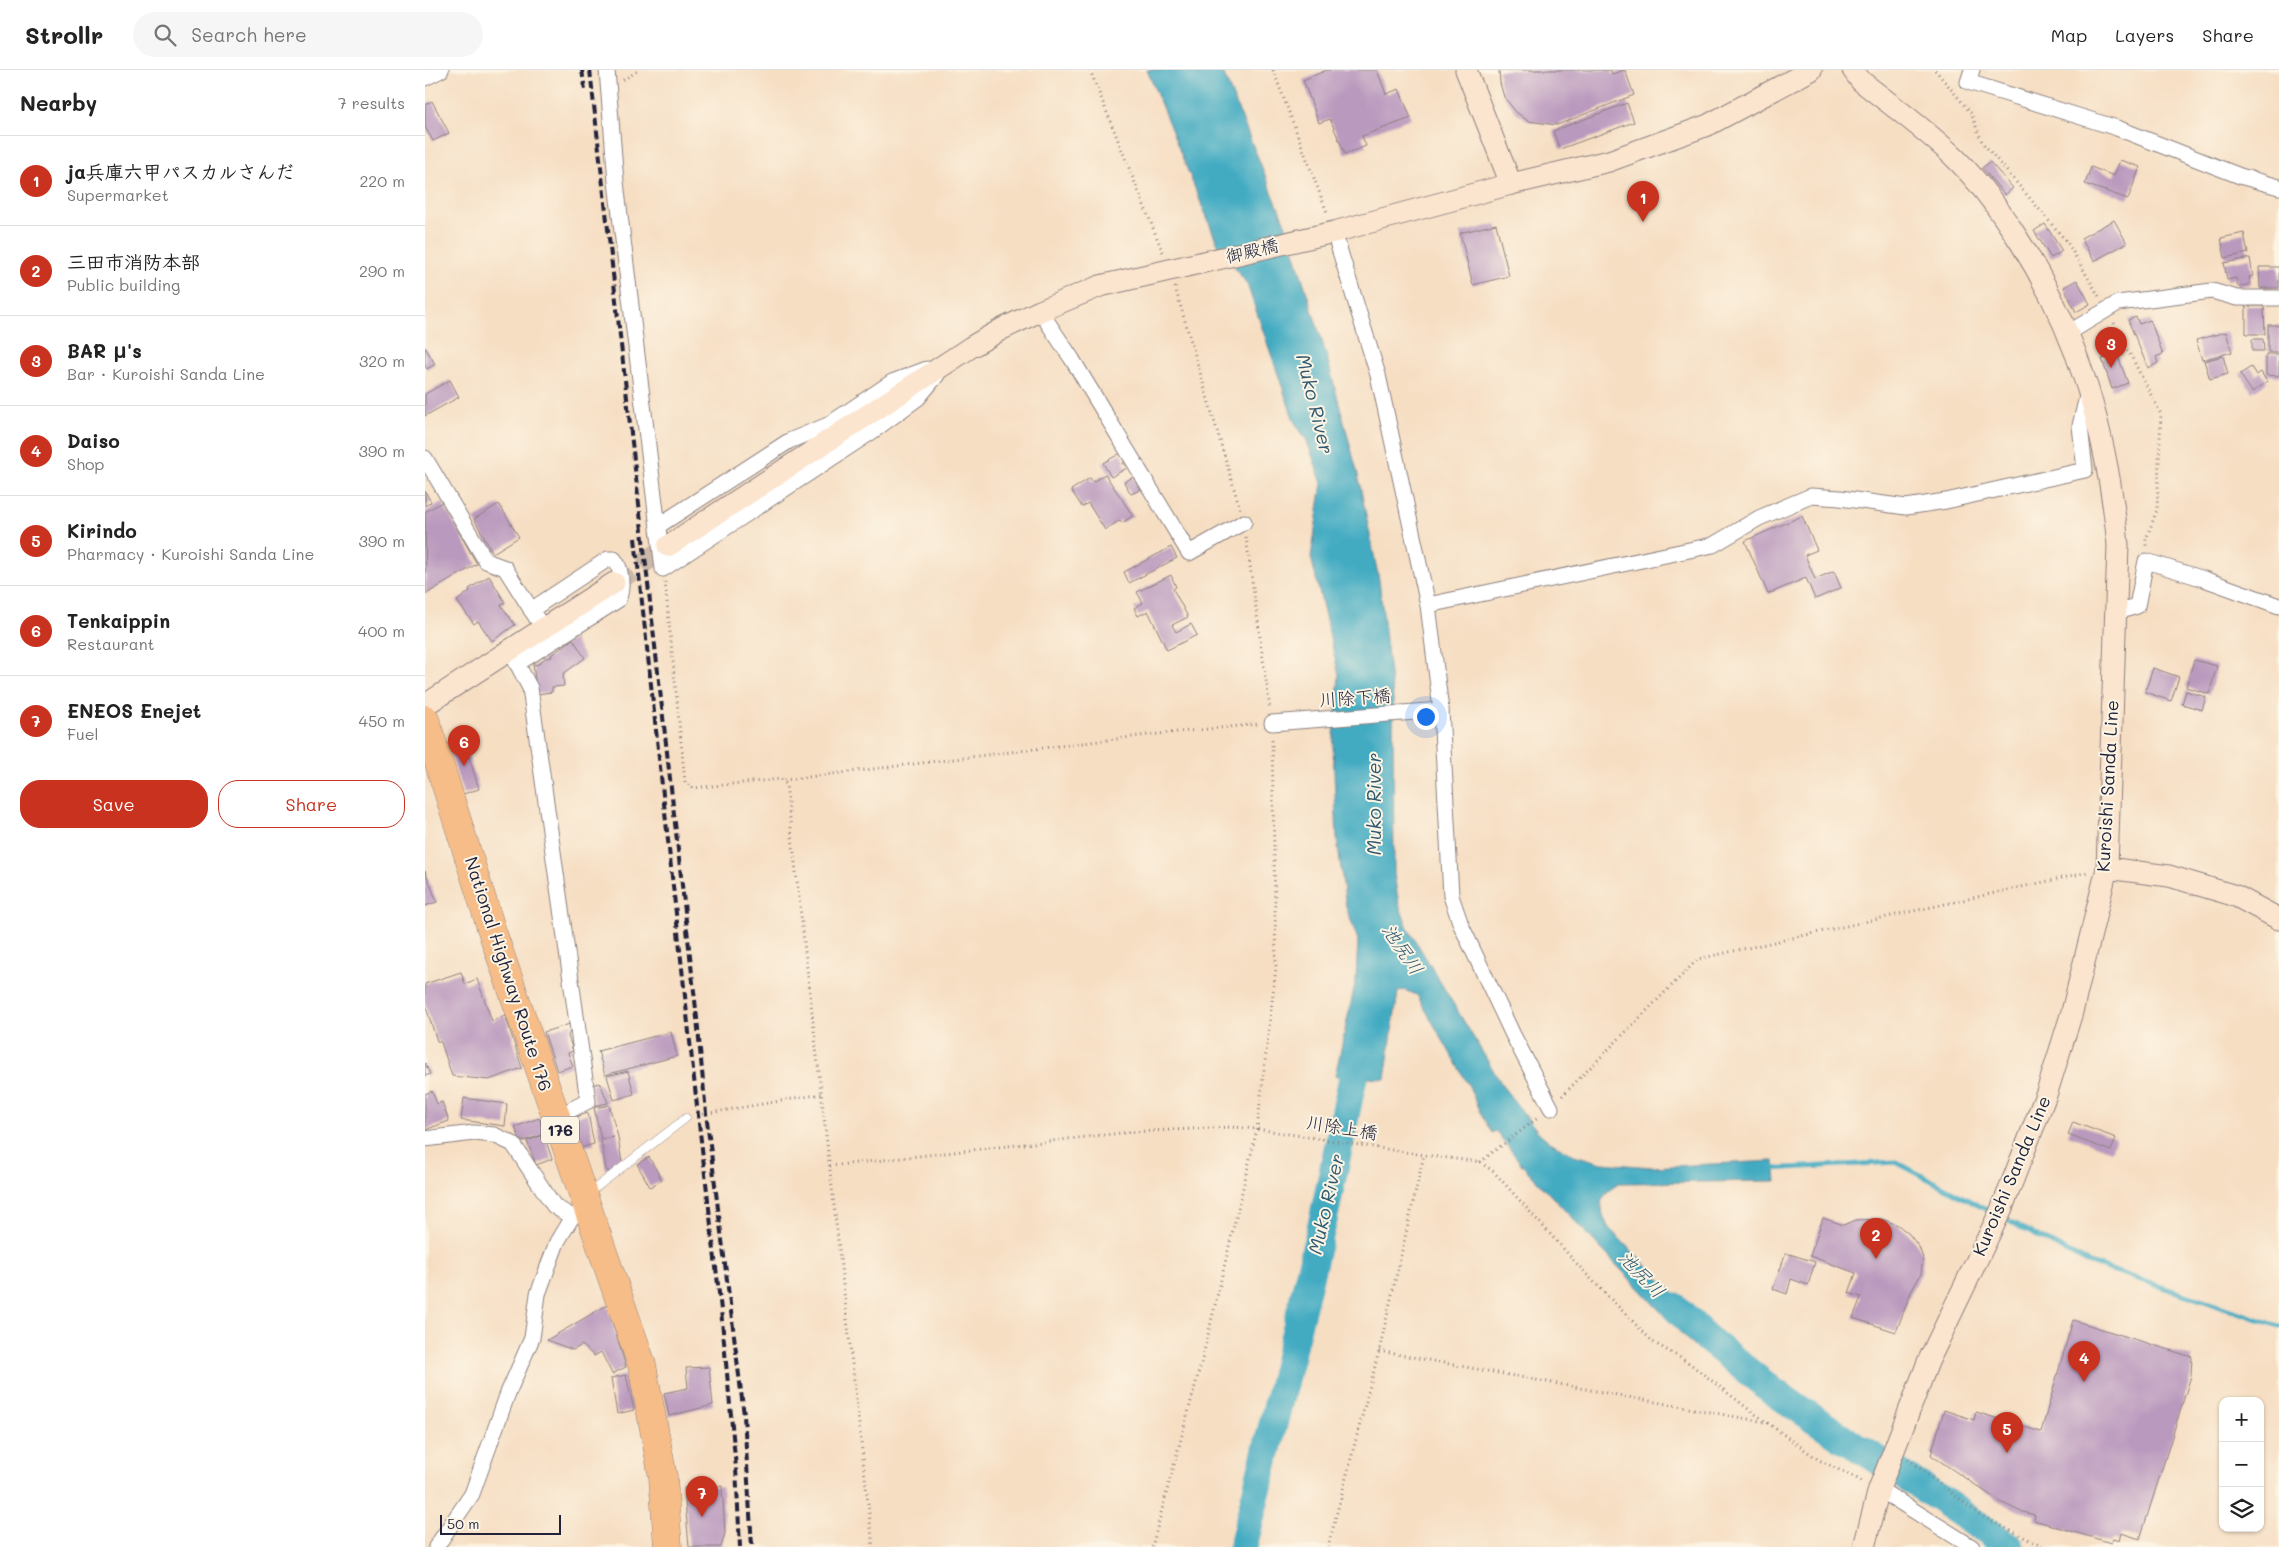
<!DOCTYPE html>
<meta charset="utf-8">
<style>
:root{--surface:#fff;--page:#f6f6f6;--text:#222;--muted:#767676;--line:#e0e0e0;--accent:#c8321e}
body{margin:0;font-family:Mali,"Klee One",sans-serif;background:var(--page);color:var(--text)}
.controls{position:absolute;right:15px;bottom:15px;display:grid;overflow:hidden;border-radius:10px;box-shadow:0 1px 4px #0004}
.controls button{width:45px;height:45px;display:grid;place-items:center;padding:0;border:0;border-bottom:1px solid var(--line);background:var(--surface);color:var(--text);font:25px sans-serif}
.scale{position:absolute;left:15px;bottom:12px;width:121px;box-sizing:border-box;padding-left:5px;border:2px solid #22223b;border-top:0;font-size:14px;line-height:18px;white-space:nowrap;color:#22223b;-webkit-text-stroke:4px #fcf5e5;paint-order:stroke}
.you{position:absolute;left:1000px;top:646px;width:18px;height:18px;margin:-12px;border:4px solid #fff;border-radius:50%;background:#1a73e8;box-shadow:0 0 0 8px #1a73e833}
.badge{display:grid;place-items:center;width:32px;height:32px;border-radius:50%;background:var(--accent);color:#fff;font-size:16px;font-weight:700}
.pin{position:absolute;translate:-50% -41px;filter:drop-shadow(0 1px 2px #0008)}
.pin::after{content:'';position:absolute;top:26px;width:18px;height:15px;background:inherit;clip-path:polygon(0 0,100% 0,50% 100%)}
.list{margin:0;padding:0;list-style:none}
h2{display:flex;justify-content:space-between;align-items:center;height:65px;margin:0;padding:0 20px;font-size:21px}
h2 small{font-size:16px;font-weight:400;color:var(--muted)}
.list li{display:grid;grid-template-columns:32px 1fr auto;gap:15px;align-items:center;box-sizing:border-box;height:90px;padding:0 20px;border-top:1px solid var(--line)}
.list b{display:block;font-size:19px;white-space:nowrap}
.list p{margin:0;font-size:16px;white-space:nowrap;color:var(--muted)}
.list em{font-size:16px;font-style:normal;color:var(--muted)}
.actions{display:flex;gap:10px;padding:15px 20px}
.actions a{flex:1;padding:11px 0;border:1px solid var(--accent);border-radius:20px;text-align:center;font-size:18px;color:var(--accent)}
.actions .main{background:var(--accent);color:#fff}
.icon{flex:none;width:28px;height:28px;fill:none;stroke:currentColor;stroke-width:2;stroke-linecap:round;stroke-linejoin:round}
.map{position:relative;flex:none;width:1854px;height:1477px;overflow:hidden}
header{display:flex;align-items:center;gap:30px;box-sizing:border-box;height:70px;padding:0 25px;background:var(--surface);border-bottom:1px solid var(--line)}
header strong{font-size:24px}
nav{display:flex;gap:28px;margin-inline-start:auto;font-size:18px}
.search{width:350px;height:45px;background:var(--page);display:flex;align-items:center;gap:12px;box-sizing:border-box;padding:0 18px;border-radius:28px;color:var(--muted);font-size:19px}
main{display:flex}
aside{flex:1;background:var(--surface)}
.map>svg:first-child{display:block}
.water{fill:#42abc2;stroke:#32667e}
.lines{fill:none;stroke-linecap:round;stroke-linejoin:round}
.stream{stroke:#42abc2;stroke-width:5}
.river{stroke:#42abc2;stroke-width:29}
.building{fill:#ba99be}
.secondary-tunnel{stroke:#ccb8a8;stroke-width:21;stroke-dasharray:21 11;stroke-linecap:butt}
.lane-casing{stroke:#8c807f;stroke-width:9}
.street-casing{stroke:#8c807f;stroke-width:17}
.secondary-casing{stroke:#8c807f;stroke-width:23}
.highway-casing{stroke:#8c807f;stroke-width:29}
.path{stroke:#8c807f;stroke-width:3;stroke-dasharray:1 4;stroke-linecap:butt}
.lane{stroke:#fff;stroke-width:8}
.street{stroke:#fff;stroke-width:15}
.secondary{stroke:#fce5cf;stroke-width:21}
.highway{stroke:#f7bd88;stroke-width:28}
.rail{stroke:#22223b;stroke-width:4;stroke-dasharray:8 4;stroke-linecap:butt}
.labels{text-anchor:middle;stroke-width:4;stroke-linejoin:round;paint-order:stroke}
.shield{fill:#fcf5e5;stroke:#63616e;stroke-width:1}
.shield-label{font-size:16px;font-weight:bold;fill:#22223b}
.street-label{font-size:18px;fill:#22223b;stroke:#fcf5e5}
.water-label{font-size:19px;font-style:italic;fill:#2f5971;stroke:#fcf5e5}
</style>
<header>
<strong>Strollr</strong>
<div class="search"><svg class="icon" aria-label="search" viewBox="0 0 24 24"><circle cx="10" cy="10" r="6"/><path d="M15 15l6 6"/></svg>Search here</div>
<nav><a>Map</a><a>Layers</a><a>Share</a></nav>
</header>
<main>
<aside>
<h2>Nearby<small>7 results</small></h2>
<ul class="list">
<li><span class="badge">1</span><div><b>ja兵庫六甲パスカルさんだ</b><p>Supermarket</p></div><em>220 m</em></li>
<li><span class="badge">2</span><div><b>三田市消防本部</b><p>Public building</p></div><em>290 m</em></li>
<li><span class="badge">3</span><div><b>BAR μ's</b><p>Bar · Kuroishi Sanda Line</p></div><em>320 m</em></li>
<li><span class="badge">4</span><div><b>Daiso</b><p>Shop</p></div><em>390 m</em></li>
<li><span class="badge">5</span><div><b>Kirindo</b><p>Pharmacy · Kuroishi Sanda Line</p></div><em>390 m</em></li>
<li><span class="badge">6</span><div><b>Tenkaippin</b><p>Restaurant</p></div><em>400 m</em></li>
<li><span class="badge">7</span><div><b>ENEOS Enejet</b><p>Fuel</p></div><em>450 m</em></li>
</ul>
<div class="actions"><a class="main">Save</a><a>Share</a></div>
</aside>
<div class="map">
<svg width="1854" height="1477" viewBox="0 0 1854 1477">
<rect width="100%" height="100%" fill="#fcf5e5"/>
<filter id="ink" filterUnits="userSpaceOnUse"><feTurbulence type="fractalNoise" baseFrequency=".02" numOctaves="2"/><feDisplacementMap in="SourceGraphic" scale="10" xChannelSelector="R" yChannelSelector="G"/><feConvolveMatrix kernelMatrix="1 2 1 2 8 2 1 2 1" color-interpolation-filters="sRGB"/></filter>
<filter id="wash" filterUnits="userSpaceOnUse"><feTurbulence type="fractalNoise" baseFrequency=".0096" numOctaves="4" result="noise"/><feDisplacementMap in="SourceGraphic" scale="20" xChannelSelector="R" yChannelSelector="G"/><feGaussianBlur stdDeviation="1.12" result="paint"/><feColorMatrix in="noise" values="0 0 0 0 0 0 0 0 0 0 0 0 0 0 0 0 0 1.4 0 .05"/><feComposite in="paint" operator="in"/></filter>
<g filter="url(#wash)">
<rect width="100%" height="100%" fill="#f6dec3"/>
<polygon class="water" points="722,0 797,0 861,156 901,284 933,405 954,510 968,629 969,804 974,835 984,860 1079,1018 1113,1062 1125,1072 1149,1085 1177,1093 1226,1097 1349,1091 1351,1111 1193,1113 1182,1122 1176,1132 1178,1145 1183,1157 1258,1232 1287,1255 1269,1277 1097,1095 1071,1061 1067,1063 1055,1043 1044,1016 992,925 979,920 973,922 960,1009 910,1006 931,910 933,870 921,837 912,769 908,678 914,605 886,487 897,413 882,371 869,351 822,214 793,175"/>
<g class="lines">
<g class="stream">
<polyline points="1344,1099 1471,1092 1568,1143"/>
<polyline points="1578,1148 1662,1192 1854,1256"/>
</g>
<g class="river">
<polyline points="1250,1237 1279,1266 1349,1322 1418,1368 1506,1423 1585,1477"/>
<polyline points="818,1477 899,1146 936,969"/>
</g>
</g>
<g id="blocks">
<g class="building">
<polygon points="902,0 952,0 961,24 974,19 986,48 937,66 941,76 920,84 905,49 894,53 878,10"/>
<polygon points="1074,0 1186,0 1187,4 1200,0 1209,25 1132,55 1103,51 1091,42 1079,27 1075,13"/>
<polygon points="7,31 24,63 8,71 0,57 0,35"/>
<polygon points="1202,33 1209,52 1135,79 1128,61"/>
<polygon points="1695,90 1715,97 1703,129 1660,114 1666,97 1689,106"/>
<polygon points="1565,92 1588,118 1580,125 1557,98"/>
<polygon points="1689,150 1702,173 1669,191 1656,168"/>
<polygon points="1071,154 1084,206 1048,215 1035,163"/>
<polygon points="1620,154 1637,181 1626,188 1609,161"/>
<polygon points="1819,163 1823,183 1800,188 1796,168"/>
<polygon points="1825,188 1828,206 1824,207 1825,214 1813,217 1811,208 1802,210 1799,193"/>
<polygon points="1834,197 1854,197 1854,218 1835,218"/>
<polygon points="1652,210 1665,234 1651,242 1639,217"/>
<polygon points="1821,236 1839,236 1840,264 1821,264"/>
<polygon points="1711,247 1714,254 1725,250 1738,284 1731,287 1733,293 1723,298 1703,250"/>
<rect x="1843" y="255" width="11" height="27"/>
<polygon points="1801,262 1807,282 1777,290 1771,270"/>
<polygon points="1827,269 1838,269 1839,281 1827,281"/>
<polygon points="0,277 10,294 2,299 0,295"/>
<polygon points="1692,284 1703,313 1687,319 1677,289"/>
<polygon points="1841,284 1854,284 1854,306 1841,305"/>
<polygon points="1798,286 1803,304 1785,309 1779,291"/>
<polygon points="1826,297 1831,305 1836,302 1842,312 1827,322 1815,304"/>
<polygon points="25,310 34,327 0,346 0,324"/>
<polygon points="696,383 701,392 698,393 702,398 686,407 678,393"/>
<polygon points="680,404 708,446 697,453 695,450 680,460 663,433 657,437 646,420 665,408 668,412"/>
<polygon points="708,407 715,420 706,424 699,412"/>
<polygon points="0,421 6,432 0,436"/>
<polygon points="17,432 52,494 1,524 0,442"/>
<polygon points="74,434 94,467 68,483 49,449"/>
<polygon points="1377,446 1392,480 1380,485 1390,509 1409,501 1416,518 1390,529 1381,508 1343,524 1320,471"/>
<polygon points="746,477 752,488 704,513 699,502"/>
<polygon points="746,505 751,517 748,519 763,547 747,555 751,562 766,554 772,565 742,580 723,541 713,546 709,538 718,533 712,522"/>
<polygon points="64,506 80,532 76,535 90,555 67,571 53,551 49,554 32,531 45,521 44,519"/>
<polygon points="148,569 160,588 138,604 139,616 127,617 127,622 112,624 108,595 114,594 120,588 127,587 126,585"/>
<polygon points="1769,590 1792,596 1784,624 1761,617"/>
<polygon points="1728,598 1754,607 1746,631 1720,622"/>
<polygon points="1761,621 1781,627 1777,640 1757,634"/>
<polygon points="41,678 54,719 38,724 25,683"/>
<polygon points="0,801 12,832 0,836"/>
<polygon points="36,902 40,914 52,909 67,951 80,945 97,998 64,1010 27,1006 16,972 12,971 0,934 0,914"/>
<polygon points="148,953 143,966 148,981 143,983 148,996 132,1001 119,962"/>
<polygon points="246,962 252,986 180,1005 173,981"/>
<polygon points="0,993 5,1004 0,1006"/>
<polygon points="203,1001 209,1024 189,1030 182,1006"/>
<polygon points="175,1013 183,1033 169,1036 166,1015"/>
<polygon points="7,1021 12,1034 17,1032 24,1051 0,1060 0,1024"/>
<polygon points="39,1028 82,1034 80,1056 36,1050"/>
<polygon points="184,1035 193,1067 197,1093 185,1102 181,1100 176,1070 189,1067 176,1069 169,1038"/>
<polygon points="163,1043 169,1074 155,1078 145,1049"/>
<polygon points="114,1048 120,1064 96,1072 90,1057"/>
<polygon points="1648,1052 1691,1068 1686,1081 1643,1065"/>
<polygon points="119,1065 127,1089 111,1095 102,1071"/>
<polygon points="224,1087 237,1110 225,1117 212,1094"/>
<polygon points="1398,1148 1419,1155 1431,1150 1457,1149 1473,1155 1484,1164 1494,1177 1498,1188 1496,1204 1486,1222 1471,1262 1428,1248 1436,1227 1424,1223 1431,1203 1385,1186"/>
<polygon points="1361,1183 1390,1192 1383,1215 1366,1209 1362,1224 1348,1219"/>
<polygon points="182,1235 201,1297 187,1304 176,1282 169,1286 157,1275 148,1280 122,1270"/>
<polygon points="1648,1250 1767,1287 1766,1306 1715,1469 1696,1463 1694,1471 1688,1469 1686,1473 1609,1450 1610,1445 1594,1441 1574,1431 1506,1385 1519,1340 1549,1350 1551,1342 1616,1362"/>
<polygon points="284,1297 288,1335 244,1346 239,1323 263,1318 261,1298"/>
<polygon points="201,1305 209,1340 192,1344 186,1308"/>
<polygon points="297,1416 300,1463 296,1477 264,1477 259,1418"/>
</g>
</g>
</g>
<g filter="url(#ink)">
<use href="#blocks" fill-opacity="0" stroke="#8c807f" stroke-width="1"/>
<g class="lines">
<polyline class="secondary-tunnel" points="189,513 243,476"/>
<defs>
<polyline id="lane" points="164,1123 261,1048"/>
<g id="street">
<polyline points="182,0 191,112 238,499 448,361 493,328 512,305"/>
<polyline points="1547,0 1543,12 1692,58 1815,106 1854,117"/>
<polyline points="0,8 16,0"/>
<polyline points="909,162 953,305 1003,535 1016,640 1026,826 1036,855 1088,965 1126,1038"/>
<polyline points="615,241 647,289 764,483 819,452"/>
<polyline points="1643,263 1693,233 1787,221 1812,228 1854,228"/>
<polyline points="0,388 61,491 80,498 119,560"/>
<polyline points="233,456 364,371 403,355 467,312 502,299"/>
<polyline points="1003,535 1288,475 1334,448 1386,426 1415,428 1481,437 1521,431 1660,400 1655,356 1663,322"/>
<polyline points="1692,542 1712,536 1721,491 1779,509 1854,536"/>
<polyline points="86,582 105,618 163,1031 130,1048"/>
<path d="M92 594 193 530C198 520 197 497 189 489H183L106 540"/>
<polyline points="847,653 1016,640"/>
<polyline points="0,1069 49,1063 69,1065 88,1074 129,1136 147,1147"/>
<polyline points="1454,1419 1547,1477"/>
<polyline points="11,1477 47,1424 83,1323 107,1268 113,1224 132,1172 147,1147 162,1138"/>
</g>
<g id="secondary">
<polyline points="1041,0 1086,114"/>
<path d="M1428 0 1436 11C1467 36 1502 60 1530 88 1556 113 1576 142 1595 172 1655 267 1682 364 1693 475L1682 798 1647 942 1622 1022 1577 1138 1503 1292 1454 1419 1439 1477"/>
<polyline points="243,476 546,277 577,259 615,241 675,216 909,162 1086,114 1184,91 1283,55 1386,0"/>
<polyline points="0,635 189,513"/>
<polyline points="1682,798 1744,806 1811,826 1854,849"/>
</g>
<polyline id="highway" points="0,649 68,864 217,1295 238,1407 243,1477"/>
</defs>
<use href="#lane" class="lane-casing"/>
<use href="#street" class="street-casing"/>
<use href="#secondary" class="secondary-casing"/>
<use href="#highway" class="highway-casing"/>
<g class="path">
<polyline points="665,0 738,183"/>
<polyline points="848,0 903,145"/>
<polyline points="1510,0 1546,43 1557,72 1642,172 1675,228"/>
<polyline points="198,10 214,0"/>
<polyline points="750,217 815,439"/>
<polyline points="1689,253 1736,344 1732,440 1721,469 1721,478"/>
<polyline points="821,467 845,639"/>
<polyline points="240,512 260,712 268,718 356,709 361,714 448,1477"/>
<polyline points="359,710 723,665 834,654"/>
<polyline points="1137,1026 1273,889 1664,802"/>
<polyline points="272,1045 397,1024"/>
<polyline points="1055,1092 1114,1047"/>
<polyline points="405,1096 706,1062 806,1057 832,1059 999,1085 1055,1092 1069,1102 1163,1206 1228,1272 1264,1293 1326,1341 1394,1390 1437,1411"/>
<polyline points="954,1281 1339,1352"/>
<polyline points="1483,1389 1555,1445 1618,1477"/>
<polyline points="727,1477 776,1294 832,1059 851,898 847,668"/>
<polyline points="903,1477 954,1281 999,1085"/>
</g>
<use href="#lane" class="lane"/>
<use href="#street" class="street"/>
<use href="#secondary" class="secondary"/>
<use href="#highway" class="highway"/>
<g class="rail">
<polyline points="157,0 160,20"/>
<polyline points="165,0 272,948 281,1043 319,1345 327,1477"/>
<polyline points="210,468 273,1045 296,1240 311,1398 315,1477"/>
</g>
</g>
</g>
<g class="labels">
<rect class="shield" x="116" y="1046.5" width="38" height="27" rx="4"/>
<g class="shield-label">
<text x="135" y="1066">176</text>
</g>
<g class="street-label">
<text transform="translate(827 181) rotate(-13)" y="6">御殿橋</text>
<text transform="translate(930 628) rotate(-4)" y="6">川除下橋</text>
<text transform="translate(1683 716) rotate(-87)" y="6">Kuroishi Sanda Line</text>
<text transform="translate(83 904) rotate(72)" y="6">National Highway Route 176</text>
<text transform="translate(917 1058) rotate(9)" y="6">川除上橋</text>
<text transform="translate(1587 1106) rotate(-67)" y="6">Kuroishi Sanda Line</text>
</g>
<g class="water-label">
<text transform="translate(890 334) rotate(76)" y="7">Muko River</text>
<text transform="translate(949 734) rotate(-90)" y="7">Muko River</text>
<text transform="translate(978 879) rotate(56)" y="7">池尻川</text>
<text transform="translate(901 1134) rotate(-77)" y="7">Muko River</text>
<text transform="translate(1217 1204) rotate(46)" y="7">池尻川</text>
</g>
</g>
</svg>
<div class="controls">
<button>+</button>
<button>−</button>
<button><svg class="icon" aria-label="layers" viewBox="0 0 24 24"><path d="M12 4l9 5-9 5-9-5zM3 14l9 5 9-5"/></svg></button>
</div>
<div class="scale">50 m</div>
<div class="you"></div>
<div class="pin badge" style="left:1218px;top:152px">1</div>
<div class="pin badge" style="left:1451px;top:1189px">2</div>
<div class="pin badge" style="left:1686px;top:298px">3</div>
<div class="pin badge" style="left:1659px;top:1312px">4</div>
<div class="pin badge" style="left:1582px;top:1383px">5</div>
<div class="pin badge" style="left:39px;top:696px">6</div>
<div class="pin badge" style="left:277px;top:1447px">7</div>
</div>
</main>
